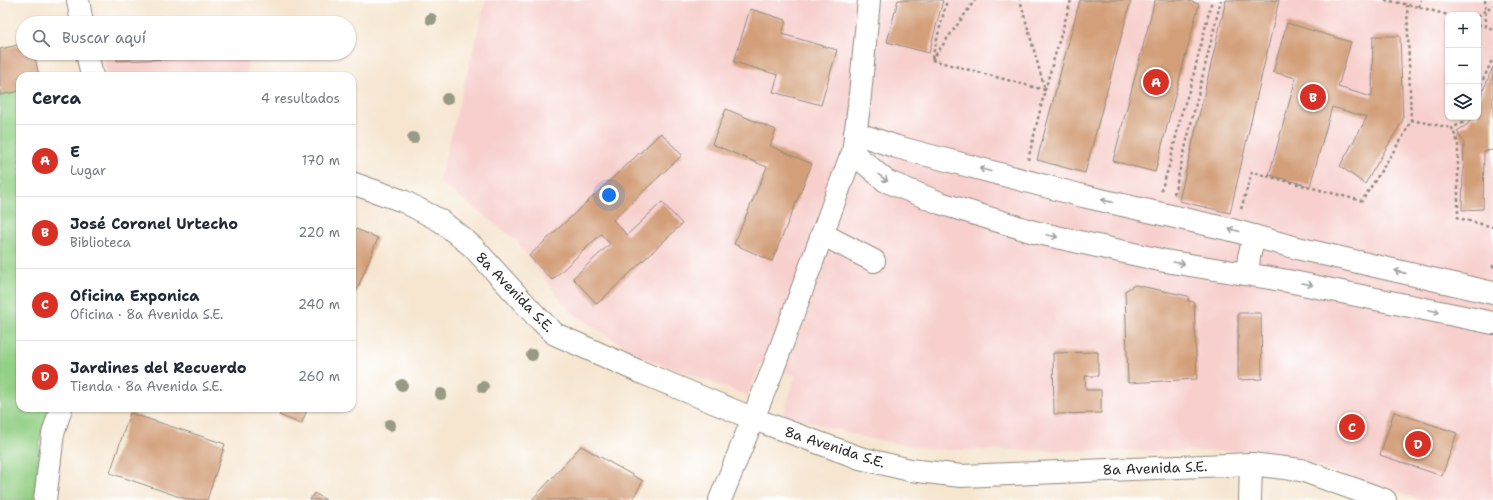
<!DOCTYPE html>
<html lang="es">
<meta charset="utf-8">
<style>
:root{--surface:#fff;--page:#f6f6f7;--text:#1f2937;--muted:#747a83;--line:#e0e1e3;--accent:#d93025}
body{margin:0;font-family:"Shantell Sans",sans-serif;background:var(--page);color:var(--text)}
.controls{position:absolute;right:12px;top:12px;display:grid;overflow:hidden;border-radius:8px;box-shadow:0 1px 3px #0004}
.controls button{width:36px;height:36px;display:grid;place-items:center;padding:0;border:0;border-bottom:1px solid var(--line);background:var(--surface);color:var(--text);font:20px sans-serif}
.you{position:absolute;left:609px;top:195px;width:14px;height:14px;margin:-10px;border:3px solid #fff;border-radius:50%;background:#1a73e8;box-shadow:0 0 0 6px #1a73e833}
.badge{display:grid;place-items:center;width:26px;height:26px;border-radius:50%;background:var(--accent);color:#fff;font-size:13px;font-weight:700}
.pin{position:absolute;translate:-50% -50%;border:2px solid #fff;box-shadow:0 1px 4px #0006}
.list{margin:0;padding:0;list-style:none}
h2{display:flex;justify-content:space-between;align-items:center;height:52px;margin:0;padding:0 16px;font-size:17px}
h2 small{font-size:13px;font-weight:400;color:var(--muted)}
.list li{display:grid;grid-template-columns:26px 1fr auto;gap:12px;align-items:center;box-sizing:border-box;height:72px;padding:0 16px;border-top:1px solid var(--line)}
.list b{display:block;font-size:15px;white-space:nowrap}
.list p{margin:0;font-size:13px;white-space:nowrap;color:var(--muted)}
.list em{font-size:13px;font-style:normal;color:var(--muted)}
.icon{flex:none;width:22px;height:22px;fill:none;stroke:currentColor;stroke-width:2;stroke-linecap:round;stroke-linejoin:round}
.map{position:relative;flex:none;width:1493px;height:500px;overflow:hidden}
.search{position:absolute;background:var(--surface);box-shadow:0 1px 3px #0004;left:16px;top:16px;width:340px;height:44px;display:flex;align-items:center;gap:10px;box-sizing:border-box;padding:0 14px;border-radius:22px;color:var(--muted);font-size:15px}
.panel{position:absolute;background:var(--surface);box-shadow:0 1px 3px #0004;left:16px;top:72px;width:340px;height:340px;border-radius:12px}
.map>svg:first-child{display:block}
.built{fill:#f7d0ce;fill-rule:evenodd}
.green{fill:#93cf84;stroke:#5f7d58}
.building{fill:#d39f79}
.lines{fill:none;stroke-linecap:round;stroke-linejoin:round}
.minor-casing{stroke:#90887e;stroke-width:24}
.path{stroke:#90887e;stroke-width:2.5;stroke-dasharray:3 3;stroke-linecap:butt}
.minor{stroke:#fff;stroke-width:22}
.tree{fill:#979a84}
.oneway{stroke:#a0a0a0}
.labels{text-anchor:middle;stroke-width:4;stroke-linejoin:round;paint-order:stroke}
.street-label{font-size:14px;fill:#2b2b2b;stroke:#fff}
</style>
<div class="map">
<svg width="1493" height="500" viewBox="0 0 1493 500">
<rect width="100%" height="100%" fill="#fff"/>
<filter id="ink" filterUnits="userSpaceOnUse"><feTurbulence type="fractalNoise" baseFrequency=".025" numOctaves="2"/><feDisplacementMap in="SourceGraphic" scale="8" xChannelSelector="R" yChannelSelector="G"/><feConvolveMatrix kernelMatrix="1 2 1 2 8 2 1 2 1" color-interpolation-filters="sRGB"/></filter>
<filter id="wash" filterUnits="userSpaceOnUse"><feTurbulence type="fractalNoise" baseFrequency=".012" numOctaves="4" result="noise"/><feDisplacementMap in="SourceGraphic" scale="16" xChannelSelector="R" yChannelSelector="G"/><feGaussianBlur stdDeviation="0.9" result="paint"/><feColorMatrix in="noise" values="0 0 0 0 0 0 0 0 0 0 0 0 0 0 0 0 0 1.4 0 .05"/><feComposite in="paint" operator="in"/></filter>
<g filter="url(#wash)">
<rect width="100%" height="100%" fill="#f6e6d0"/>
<g class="built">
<path d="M486 0H1493V500H1423L1297 460 1241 451 935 450 871 439 783 415 796 376 760 364 748 396 640 356 569 311 515 239 439 182ZM1448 15H1478V117H1448Z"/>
<polygon points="103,53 250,53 246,76 108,76"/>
</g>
<polygon class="green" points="20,90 20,408 50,408 41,434 34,500 0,500 0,94"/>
<g id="blocks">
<g class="building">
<polygon points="898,0 943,0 929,53 887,42"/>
<polygon points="1080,0 1131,0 1085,173 1037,160"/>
<polygon points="1155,0 1185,0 1199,4 1155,172 1113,161"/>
<polygon points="1226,0 1279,0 1230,213 1179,201"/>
<polygon points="750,9 786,20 782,34 837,50 821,105 773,92 778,75 734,62"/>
<polygon points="1287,23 1351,42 1338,87 1372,97 1373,36 1400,36 1403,120 1365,184 1340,166 1367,117 1332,107 1310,186 1269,175 1296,78 1273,72"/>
<polygon points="23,44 23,53 34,53 39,76 20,76 20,91 0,95 0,49"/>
<polygon points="117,53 243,53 243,56 117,61"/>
<polygon points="1493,67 1493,150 1484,151 1483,209 1462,210 1464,143 1457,131 1468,124 1472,117 1478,117 1478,102"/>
<polygon points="726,109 776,130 770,146 812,164 772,261 734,244 767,167 712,144"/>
<polygon points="661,133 682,155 613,220 627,235 662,202 682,224 597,304 573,278 610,244 601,234 552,280 529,256"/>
<polygon points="356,229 378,238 352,302 352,240"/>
<polygon points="1135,285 1188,296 1188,301 1194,302 1197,379 1128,383 1125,291"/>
<polygon points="1238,313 1261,313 1262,379 1238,380"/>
<polygon points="1098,352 1098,376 1085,376 1086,390 1101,390 1101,413 1054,414 1053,353"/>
<polygon points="282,408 308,408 301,424 279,415"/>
<polygon points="1394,412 1457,433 1442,476 1380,455"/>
<polygon points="130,413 225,444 207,500 189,500 110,473"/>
<polygon points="581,446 643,481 632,500 532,500"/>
<polygon points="314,493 326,500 310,500"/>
</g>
</g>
</g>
<g filter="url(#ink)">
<use href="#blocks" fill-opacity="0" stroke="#90887e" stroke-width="1"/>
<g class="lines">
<defs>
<g id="minor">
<polyline points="78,0 82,23"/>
<polyline points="87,53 92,76"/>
<polyline points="855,133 897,147 1083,196 1232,230 1297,248 1493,293"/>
<polyline points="853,153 886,181 940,203 1034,232 1165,261 1288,281 1493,323"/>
<polyline points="352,183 403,201 441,221 473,247 536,316 555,334 638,371 754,419 860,458 910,470 961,476 1251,464 1301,470 1385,500"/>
<polyline points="822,234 874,261"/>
<polyline points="1247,274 1249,257 1254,236"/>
<polyline points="45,500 53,434 61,408"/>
<polyline points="720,500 773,369 849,161 853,153 859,105 869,0"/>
<polyline points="1250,500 1251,464"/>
</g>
</defs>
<use href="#minor" class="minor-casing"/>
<g class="path">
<polyline points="1385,0 1419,7 1448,15"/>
<polyline points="1485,0 1486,26"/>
<polyline points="1419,7 1421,0"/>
<polyline points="1478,16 1493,5"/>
<polyline points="1478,24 1493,29"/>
<polyline points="932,58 947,0"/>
<polyline points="932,60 1045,90 1020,0"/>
<polyline points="932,60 975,0"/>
<polyline points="1478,91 1493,58"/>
<polyline points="1466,117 1464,122 1452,128 1458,143 1458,218 1493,227"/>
<polyline points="1411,120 1452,128"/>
<polyline points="1028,160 1045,90 1071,0"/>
<polyline points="1161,191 1170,163 1181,115 1191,85 1212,0"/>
<polyline points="1174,194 1221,0"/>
<polyline points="1241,209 1252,172 1362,201 1405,133 1411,120 1407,5"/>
<polyline points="1493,265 1493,268"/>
</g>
<use href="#minor" class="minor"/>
</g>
<g class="tree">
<circle cx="431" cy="19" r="6"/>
<circle cx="447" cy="99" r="6"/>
<circle cx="413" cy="138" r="6"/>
<circle cx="532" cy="355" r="6"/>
<circle cx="402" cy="385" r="6"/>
<circle cx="483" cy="387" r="6"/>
<circle cx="441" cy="394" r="6"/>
<circle cx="390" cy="425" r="6"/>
</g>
<defs><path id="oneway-shaft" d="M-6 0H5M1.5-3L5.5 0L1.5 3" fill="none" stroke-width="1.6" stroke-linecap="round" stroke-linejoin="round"/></defs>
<g class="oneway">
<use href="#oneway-shaft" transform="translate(985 170) rotate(-165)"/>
<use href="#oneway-shaft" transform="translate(883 178) rotate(37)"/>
<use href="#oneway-shaft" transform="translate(1107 201) rotate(-167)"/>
<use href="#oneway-shaft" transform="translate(1234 230) rotate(-165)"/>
<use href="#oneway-shaft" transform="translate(1052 236) rotate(12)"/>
<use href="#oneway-shaft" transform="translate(1179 263) rotate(9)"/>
<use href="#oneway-shaft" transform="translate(1400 272) rotate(-167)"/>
<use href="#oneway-shaft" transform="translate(1307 284) rotate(12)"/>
<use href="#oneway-shaft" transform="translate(1434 311) rotate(12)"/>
</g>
</g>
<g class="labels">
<g class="street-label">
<text transform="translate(515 292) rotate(46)" y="5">8a Avenida S.E.</text>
<text transform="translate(835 447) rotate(18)" y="5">8a Avenida S.E.</text>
<text transform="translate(1155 468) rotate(-2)" y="5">8a Avenida S.E.</text>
</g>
</g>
</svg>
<div class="controls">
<button>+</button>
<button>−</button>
<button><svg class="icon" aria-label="layers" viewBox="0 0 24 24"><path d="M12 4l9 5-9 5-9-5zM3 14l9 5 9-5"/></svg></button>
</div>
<div class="you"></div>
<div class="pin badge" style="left:1156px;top:82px">A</div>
<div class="pin badge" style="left:1313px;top:97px">B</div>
<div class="pin badge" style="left:1352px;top:427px">C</div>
<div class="pin badge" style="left:1418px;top:444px">D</div>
<div class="search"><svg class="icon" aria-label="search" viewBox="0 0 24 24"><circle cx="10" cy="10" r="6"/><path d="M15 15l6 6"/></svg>Buscar aquí</div>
<section class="panel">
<h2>Cerca<small>4 resultados</small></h2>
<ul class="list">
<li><span class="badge">A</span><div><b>E</b><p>Lugar</p></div><em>170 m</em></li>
<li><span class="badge">B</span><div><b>José Coronel Urtecho</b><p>Biblioteca</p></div><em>220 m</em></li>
<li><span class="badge">C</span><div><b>Oficina Exponica</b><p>Oficina · 8a Avenida S.E.</p></div><em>240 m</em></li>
<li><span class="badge">D</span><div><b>Jardines del Recuerdo</b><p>Tienda · 8a Avenida S.E.</p></div><em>260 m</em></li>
</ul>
</section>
</div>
